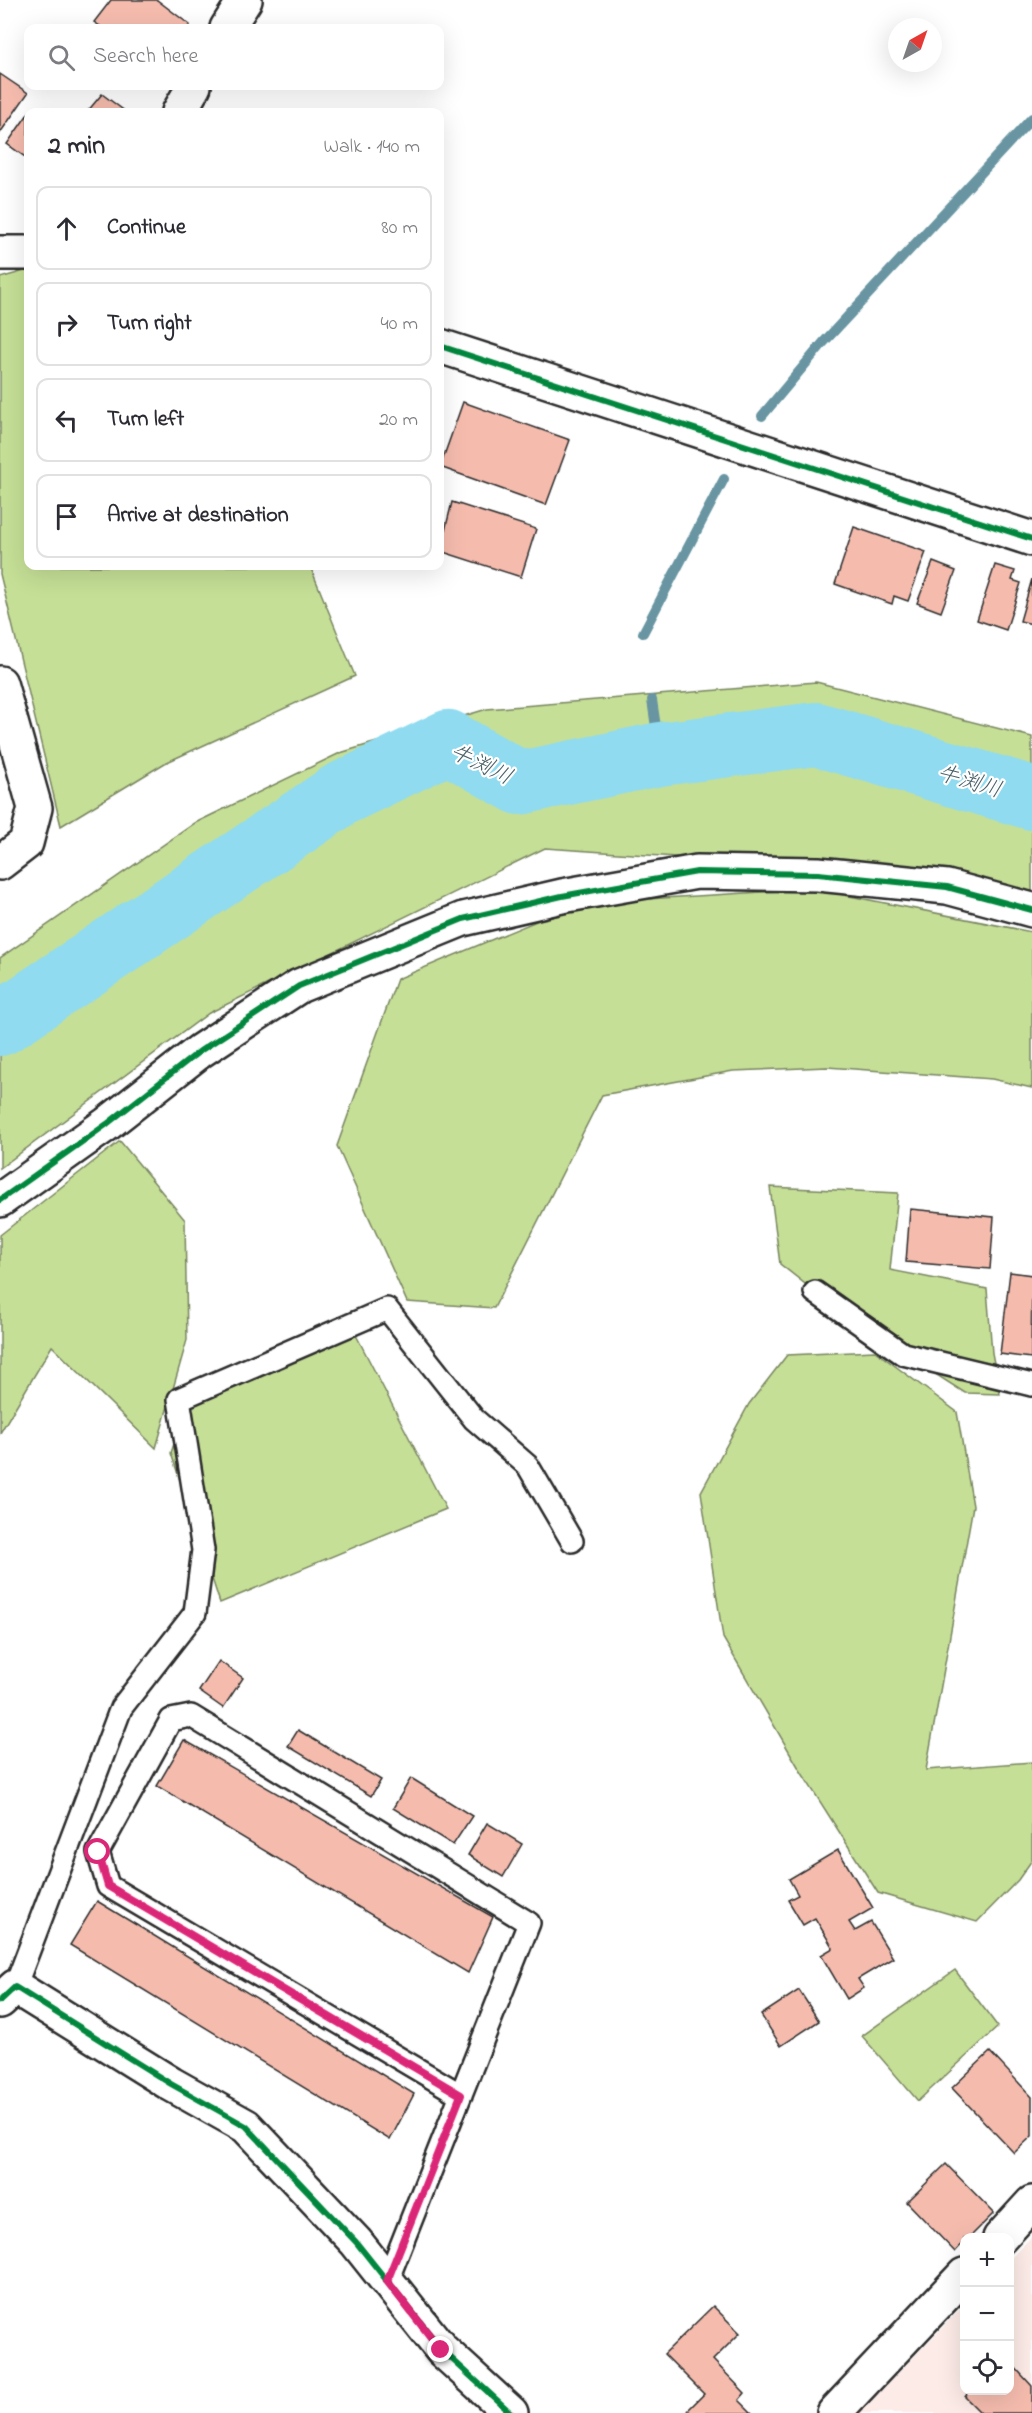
<!DOCTYPE html>
<meta charset="utf-8">
<style>
:root{--surface:#fff;--page:#f7f7f7;--text:#2b2b33;--muted:#7c7c81;--line:#e1e1e2}
body{margin:0;font-family:"Indie Flower","Klee One",sans-serif;background:var(--page);color:var(--text)}
.controls{position:absolute;right:18px;bottom:18px;display:grid;overflow:hidden;border-radius:12px;box-shadow:0 6px 24px #0002}
.controls button{width:54px;height:54px;display:grid;place-items:center;padding:0;border:0;border-bottom:2px solid var(--line);background:var(--surface);color:var(--text);font:30px sans-serif}
.compass{position:absolute;left:888px;top:18px;width:54px;height:54px;border-radius:50%;background:var(--surface);box-shadow:0 6px 24px #0002;rotate:40deg}
.stop{position:absolute;width:18px;height:18px;margin:-14px;border:4px solid #db2777;border-radius:50%;background:#fff}
.stop.end{background:#db2777;border-color:#fff;box-shadow:0 2px 6px #0008}
.list{margin:0;padding:0;list-style:none}
h2{display:flex;justify-content:space-between;align-items:center;height:78px;margin:0;padding:0 24px;font-size:26px}
h2 small{font-size:20px;font-weight:400;color:var(--muted)}
.list li{display:grid;grid-template-columns:39px 1fr auto;gap:18px;align-items:center;box-sizing:border-box;height:84px;margin:0 12px 12px;padding:0 12px;border:2px solid var(--line);border-radius:12px}
.list b{display:block;font-size:22px;white-space:nowrap}
.list em{font-size:20px;font-style:normal;color:var(--muted)}
.icon{flex:none;width:33px;height:33px;fill:none;stroke:currentColor;stroke-width:2;stroke-linecap:round;stroke-linejoin:round}
.map{position:relative;flex:none;width:1032px;height:2413px;overflow:hidden}
.search{position:absolute;background:var(--surface);box-shadow:0 6px 24px #0002;left:24px;top:24px;width:420px;height:66px;display:flex;align-items:center;gap:15px;box-sizing:border-box;padding:0 21px;border-radius:12px;color:var(--muted);font-size:22px}
.panel{position:absolute;background:var(--surface);box-shadow:0 6px 24px #0002;left:24px;top:108px;width:420px;height:462px;border-radius:12px}
.map>svg:first-child{display:block}
.built{fill:#fcebe7}
.green{fill:#c5df96;stroke:#788560;stroke-width:1.5}
.lines{fill:none;stroke-linecap:round;stroke-linejoin:round}
.stream{stroke:#6895a1;stroke-width:10}
.river{stroke:#90dbf0;stroke-width:64}
.building{fill:#f5bcae;stroke:#2b2b2b;stroke-width:1.5}
.lane-casing{stroke:#2b2b2b;stroke-width:26}
.street-casing{stroke:#2b2b2b;stroke-width:38}
.secondary-casing{stroke:#2b2b2b;stroke-width:38}
.lane{stroke:#fff;stroke-width:21}
.street{stroke:#fff;stroke-width:33}
.secondary{stroke:#fff;stroke-width:33}
.cycleway-casing{stroke:#fff;stroke-width:10}
.cycleway{stroke:#00873e;stroke-width:6}
.route{stroke:#db2777;stroke-width:8}
.labels{text-anchor:middle;stroke-width:4.5;stroke-linejoin:round;paint-order:stroke}
.water-label{font-size:22px;font-style:italic;fill:#496066;stroke:#fff}
</style>
<div class="map">
<svg width="1032" height="2413" viewBox="0 0 1032 2413">
<rect width="100%" height="100%" fill="#fff"/>
<filter id="ink" filterUnits="userSpaceOnUse"><feTurbulence type="fractalNoise" baseFrequency=".0167" numOctaves="2"/><feDisplacementMap in="SourceGraphic" scale="12" xChannelSelector="R" yChannelSelector="G"/><feConvolveMatrix kernelMatrix="1 2 1 2 8 2 1 2 1" color-interpolation-filters="sRGB"/></filter>
<g filter="url(#ink)">
<polygon class="built" points="1032,2236 1032,2413 860,2413 964,2305 964,2390 1010,2390 1010,2259"/>
<g class="green">
<polygon points="28,270 28,566 310,566 355,676 165,763 61,826 0,574 0,278"/>
<polygon points="816,682 1032,737 1032,895 970,877 545,848 209,1013 0,1168 0,958 195,823 340,753 487,709"/>
<polygon points="814,889 1032,932 1032,1088 992,1079 827,1067 733,1071 602,1095 494,1308 407,1302 337,1146 397,979 580,903"/>
<polygon points="120,1141 185,1220 187,1340 156,1448 52,1346 0,1433 0,1235"/>
<polygon points="770,1187 898,1193 890,1270 987,1289 992,1353 1000,1394 965,1393 852,1321 780,1264"/>
<polygon points="356,1335 446,1509 220,1603 171,1453 192,1389"/>
<polygon points="875,1351 957,1412 973,1506 926,1770 1032,1762 1032,1860 1018,1880 977,1922 878,1893 800,1770 723,1638 701,1492 749,1404 787,1355"/>
<polygon points="955,1970 998,2027 918,2101 862,2036"/>
</g>
<g class="lines">
<g class="stream">
<polyline points="762,416 823,343 1032,118"/>
<polyline points="643,633 724,479"/>
<polyline points="652,700 660,754"/>
</g>
<polyline class="river" points="0,1024 341,794 448,742 520,783 660,754 816,734 1032,798"/>
</g>
<g class="building">
<polygon points="111,0 157,0 190,25 187,28 103,28 94,22"/>
<polygon points="0,74 28,93 0,133"/>
<polygon points="102,94 126,112 87,112"/>
<polygon points="28,114 28,159 7,144"/>
<polygon points="463,402 570,440 546,505 440,467"/>
<polygon points="452,502 536,529 521,577 440,551"/>
<polygon points="854,527 926,552 908,601 894,596 892,604 835,584"/>
<polygon points="933,562 956,571 941,612 917,603"/>
<polygon points="995,565 1015,571 1012,580 1021,583 1006,630 977,620"/>
<polygon points="1032,579 1032,624 1020,621"/>
<polygon points="910,1209 994,1217 990,1269 906,1262"/>
<polygon points="1010,1272 1032,1275 1031,1358 1000,1354"/>
<polygon points="219,1661 243,1678 223,1708 199,1691"/>
<polygon points="298,1730 381,1780 371,1796 288,1746"/>
<polygon points="184,1740 493,1917 468,1973 157,1786"/>
<polygon points="411,1778 472,1816 453,1845 393,1808"/>
<polygon points="487,1823 522,1844 503,1877 468,1855"/>
<polygon points="838,1850 873,1908 849,1922 855,1931 871,1922 893,1958 858,1979 864,1988 847,1999 821,1955 833,1948 815,1918 803,1925 788,1900 798,1895 789,1879"/>
<polygon points="97,1901 414,2094 390,2140 70,1945"/>
<polygon points="799,1990 819,2021 781,2046 761,2015"/>
<polygon points="990,2052 1032,2097 1032,2136 1014,2153 952,2088"/>
<polygon points="946,2164 994,2213 969,2238 964,2238 964,2242 955,2252 907,2202"/>
<polygon points="713,2306 740,2333 713,2360 745,2393 739,2400 752,2413 691,2413 688,2410 704,2394 664,2354"/>
<polygon points="1010,2362 1032,2386 1032,2413 981,2413 965,2397 970,2390 1010,2390"/>
</g>
<g class="lines">
<defs>
<g id="lane">
<polyline points="815,1292 903,1354 1032,1385"/>
<polyline points="15,1987 121,1708 195,1613 203,1550 179,1399 387,1309 474,1419 528,1466 572,1541"/>
<polyline points="387,2281 529,1923 191,1716 171,1720 98,1852 108,1886 461,2095"/>
</g>
<g id="street">
<polyline points="227,28 245,0"/>
<polyline points="179,112 194,86"/>
<polyline points="0,683 35,808 26,843 0,863"/>
<polyline points="0,1200 107,1124 200,1051 299,986 463,919 562,896 697,872 818,874 947,887 1032,910"/>
<polyline points="0,2001 15,1987 171,2084 246,2126 356,2242 442,2350 511,2413"/>
<polyline points="1000,2238 1032,2203"/>
<polyline points="834,2413 964,2275"/>
</g>
<g id="secondary">
<polyline points="0,253 28,253"/>
<polyline points="440,346 1032,539"/>
</g>
</defs>
<use href="#lane" class="lane-casing"/>
<use href="#street" class="street-casing"/>
<use href="#secondary" class="secondary-casing"/>
<use href="#lane" class="lane"/>
<use href="#street" class="street"/>
<use href="#secondary" class="secondary"/>
<defs>
<g id="cycleway">
<polyline points="440,346 1032,539"/>
<polyline points="0,1200 107,1124 200,1051 299,986 463,919 562,896 697,872 818,874 947,887 1032,910"/>
<polyline points="0,2001 15,1987 171,2084 246,2126 356,2242 442,2350 511,2413"/>
</g>
</defs>
<use href="#cycleway" class="cycleway-casing"/>
<use href="#cycleway" class="cycleway"/>
</g>
</g>
<g class="lines" filter="url(#ink)">
<polyline class="route" points="98,1852 108,1886 461,2095 387,2281 441,2350"/>
</g>
<g class="labels">
<g class="water-label">
<text transform="translate(482 763) rotate(26)" y="8">牛渕川</text>
<text transform="translate(970 780) rotate(17)" y="8">牛渕川</text>
</g>
</g>
</svg>
<div class="controls">
<button>+</button>
<button>−</button>
<button><svg class="icon" aria-label="locate" viewBox="0 0 24 24"><circle cx="12" cy="12" r="6"/><path d="M12 2v4M12 18v4M2 12h4M18 12h4"/></svg></button>
</div>
<svg class="compass" viewBox="-18 -18 36 36"><path d="M0-13l5 13h-10z" fill="#e53935"/><path d="M0 13l5-13h-10z" fill="#7c7c81"/></svg>
<div class="stop" style="left:98px;top:1852px"></div>
<div class="stop end" style="left:441px;top:2350px"></div>
<div class="search"><svg class="icon" aria-label="search" viewBox="0 0 24 24"><circle cx="10" cy="10" r="6"/><path d="M15 15l6 6"/></svg>Search here</div>
<section class="panel">
<h2>2 min<small>Walk · 140 m</small></h2>
<ul class="list">
<li><svg class="icon" aria-label="ahead" viewBox="0 0 24 24"><path d="M12 20V5M6 11l6-6 6 6"/></svg><div><b>Continue</b></div><em>80 m</em></li>
<li><svg class="icon" aria-label="right" viewBox="0 0 24 24"><path d="M7 20v-9h11M14 6l5 5-5 5"/></svg><div><b>Turn right</b></div><em>40 m</em></li>
<li><svg class="icon" aria-label="left" viewBox="0 0 24 24"><path d="M17 20v-9H6M10 6l-5 5 5 5"/></svg><div><b>Turn left</b></div><em>20 m</em></li>
<li><svg class="icon" aria-label="arrive" viewBox="0 0 24 24"><path d="M6 21V4h12l-3 4 3 4H6"/></svg><div><b>Arrive at destination</b></div></li>
</ul>
</section>
</div>
